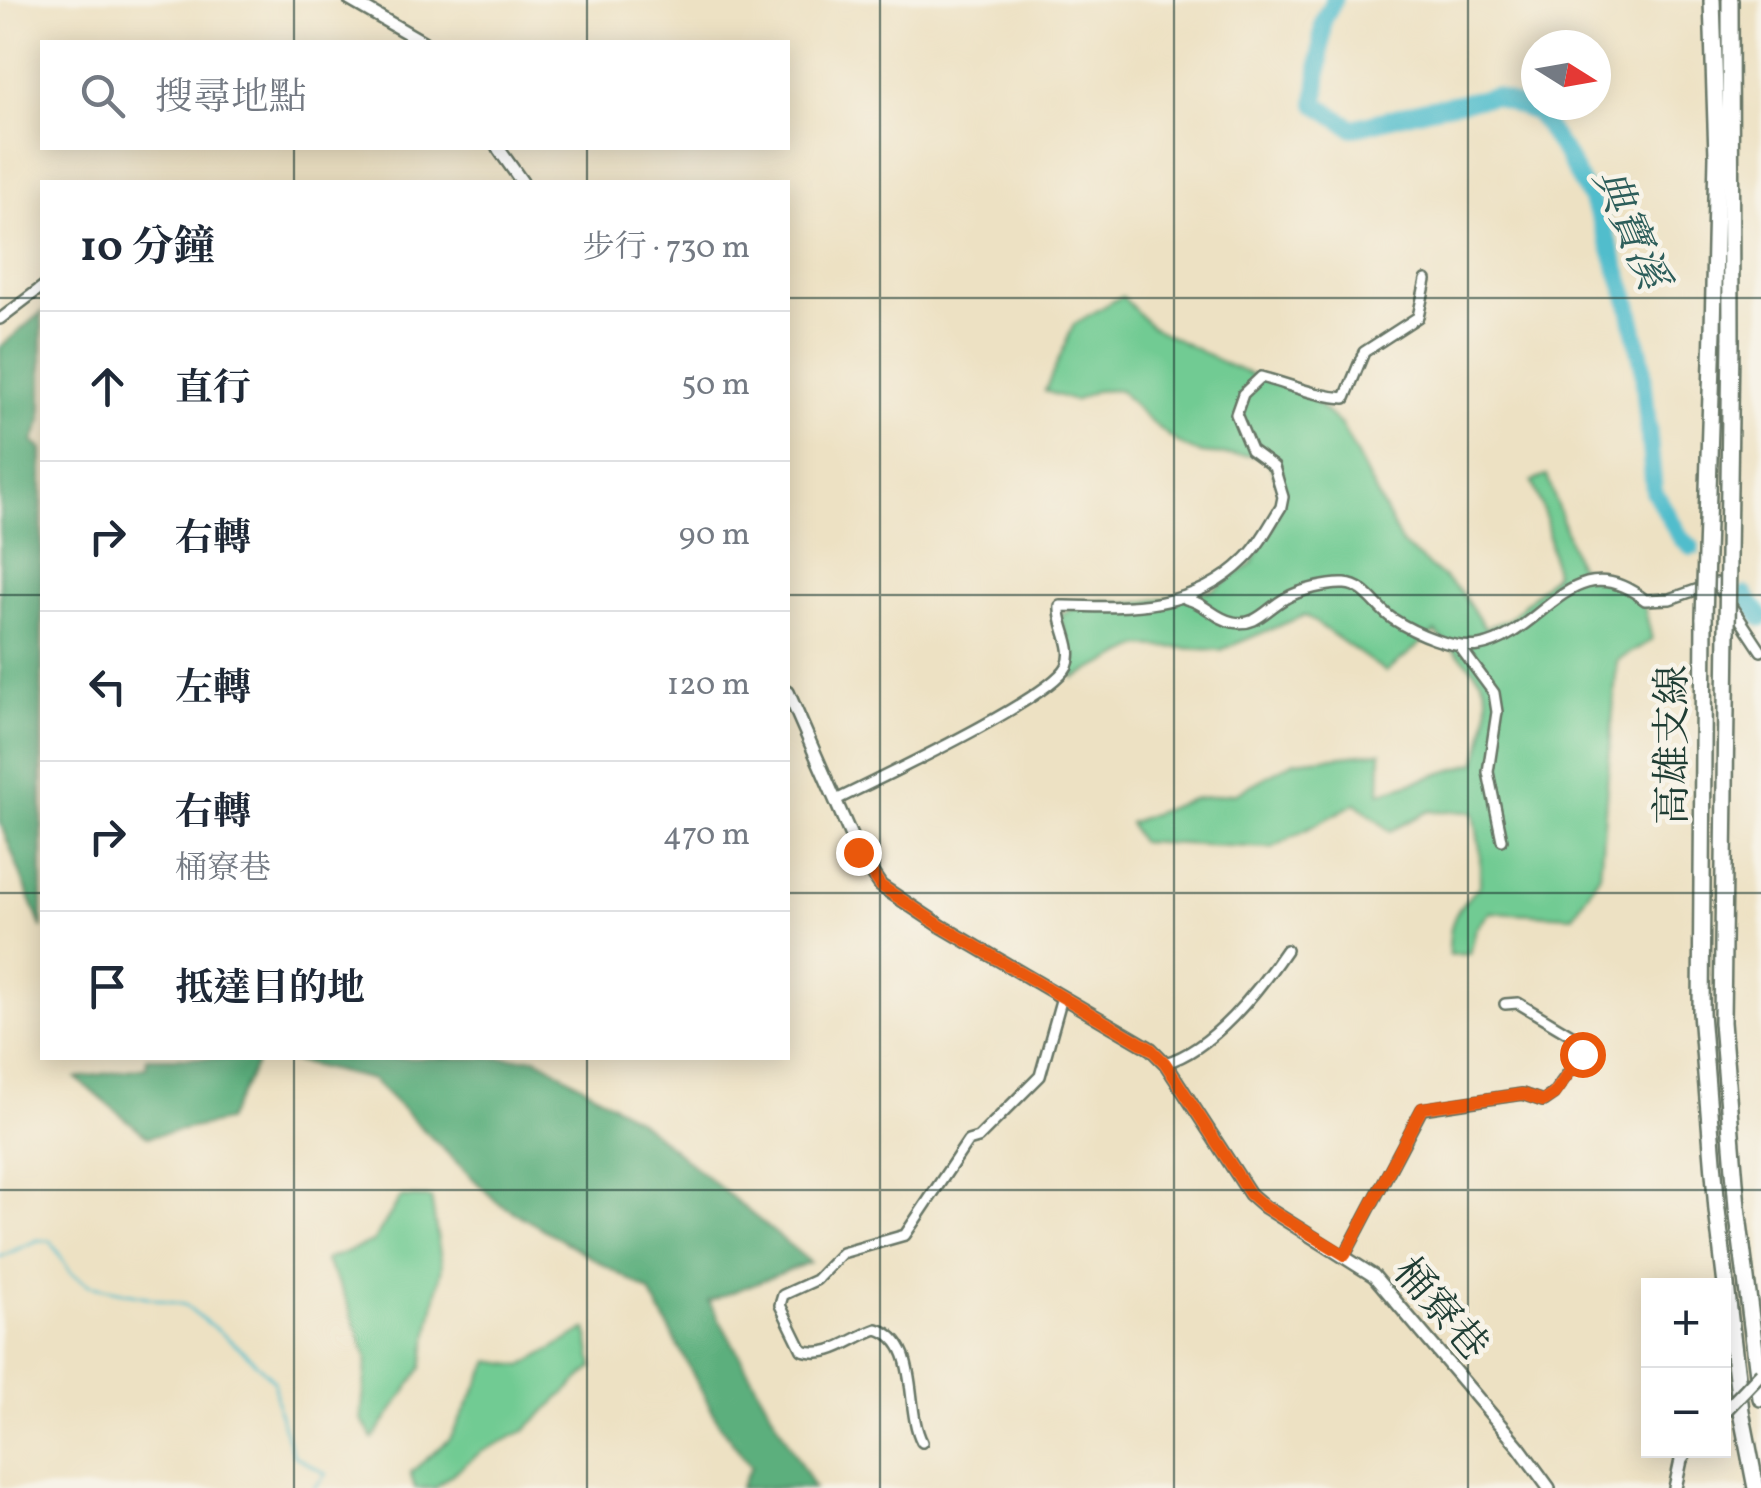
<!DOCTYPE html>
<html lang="zh-TW">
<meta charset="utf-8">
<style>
:root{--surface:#fff;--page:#f6f6f7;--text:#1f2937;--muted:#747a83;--line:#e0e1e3}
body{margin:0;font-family:Vollkorn,"Noto Serif TC",serif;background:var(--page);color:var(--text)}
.controls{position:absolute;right:30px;bottom:30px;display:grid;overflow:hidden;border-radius:0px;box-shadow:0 5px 25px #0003}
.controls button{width:90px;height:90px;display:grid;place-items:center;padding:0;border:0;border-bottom:2px solid var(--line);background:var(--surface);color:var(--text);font:50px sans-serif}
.compass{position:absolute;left:1521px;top:30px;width:90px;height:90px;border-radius:50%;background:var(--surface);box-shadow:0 5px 25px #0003;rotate:101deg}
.stop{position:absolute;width:30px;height:30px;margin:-22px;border:8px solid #ea580c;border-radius:50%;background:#fff}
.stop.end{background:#ea580c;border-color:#fff;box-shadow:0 2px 10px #0008}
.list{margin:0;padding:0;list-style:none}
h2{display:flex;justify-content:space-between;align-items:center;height:130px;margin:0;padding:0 40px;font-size:42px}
h2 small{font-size:32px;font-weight:400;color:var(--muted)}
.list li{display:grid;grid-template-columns:65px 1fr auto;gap:30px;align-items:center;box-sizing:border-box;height:150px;padding:0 40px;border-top:2px solid var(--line)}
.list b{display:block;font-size:38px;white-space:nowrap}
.list p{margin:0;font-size:32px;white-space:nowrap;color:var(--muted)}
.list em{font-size:32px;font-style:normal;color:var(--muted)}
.icon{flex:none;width:55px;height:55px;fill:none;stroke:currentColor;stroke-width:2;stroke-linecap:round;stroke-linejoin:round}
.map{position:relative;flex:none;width:1761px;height:1488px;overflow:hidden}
.search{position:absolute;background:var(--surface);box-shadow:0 5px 25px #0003;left:40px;top:40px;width:750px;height:110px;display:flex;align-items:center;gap:25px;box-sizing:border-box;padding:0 35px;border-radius:0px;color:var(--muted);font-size:38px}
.panel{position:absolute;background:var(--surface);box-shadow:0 5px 25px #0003;left:40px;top:180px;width:750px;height:880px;border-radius:0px}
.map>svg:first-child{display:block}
.green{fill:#71cb93;stroke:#488464;stroke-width:2.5}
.forest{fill:#5caf7d;stroke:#3e7658;stroke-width:2.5}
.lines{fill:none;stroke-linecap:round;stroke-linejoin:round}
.stream{stroke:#51bdcc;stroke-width:2.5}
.river{stroke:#51bdcc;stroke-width:18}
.minor-casing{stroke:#677666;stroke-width:14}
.tertiary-casing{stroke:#677666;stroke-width:16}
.motorway-casing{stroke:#677666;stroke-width:20}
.minor{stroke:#fff;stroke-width:9}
.tertiary{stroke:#fff;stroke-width:11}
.motorway{stroke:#fff;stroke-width:15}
.tertiary-bridge-casing{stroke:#677666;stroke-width:16;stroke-linecap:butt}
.motorway-bridge-casing{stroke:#677666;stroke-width:20;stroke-linecap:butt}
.tertiary-bridge{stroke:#fff;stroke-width:11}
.motorway-bridge{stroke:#fff;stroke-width:15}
.route{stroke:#ea580c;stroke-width:12}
.grid{fill:none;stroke:#1f3d34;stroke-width:2.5;stroke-opacity:0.55}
.labels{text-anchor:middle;stroke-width:9;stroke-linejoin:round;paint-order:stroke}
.street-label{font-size:40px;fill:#1f3d34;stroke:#f7f3e8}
.water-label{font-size:42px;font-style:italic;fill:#2c5d5a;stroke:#f7f3e8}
</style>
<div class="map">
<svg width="1761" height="1488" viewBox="0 0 1761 1488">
<rect width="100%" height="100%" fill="#f7f3e8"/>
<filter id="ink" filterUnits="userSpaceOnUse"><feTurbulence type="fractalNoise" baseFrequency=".01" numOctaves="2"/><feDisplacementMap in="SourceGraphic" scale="20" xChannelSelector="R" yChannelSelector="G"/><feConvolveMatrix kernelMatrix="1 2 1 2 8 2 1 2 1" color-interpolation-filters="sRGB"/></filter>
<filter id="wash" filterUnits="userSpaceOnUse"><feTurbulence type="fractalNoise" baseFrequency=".0048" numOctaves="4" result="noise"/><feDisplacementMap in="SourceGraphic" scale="40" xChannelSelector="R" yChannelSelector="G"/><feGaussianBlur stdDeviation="2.25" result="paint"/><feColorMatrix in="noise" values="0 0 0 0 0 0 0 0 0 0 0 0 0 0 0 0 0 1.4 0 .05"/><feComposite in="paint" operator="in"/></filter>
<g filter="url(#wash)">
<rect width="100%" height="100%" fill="#ede1c3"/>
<g class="green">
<path d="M1122 296 1150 326 1232 367 1310 397 1341 425 1402 544 1460 591 1485 628 1509 619 1555 574 1546 519 1532 482 1547 475 1577 565 1625 591 1644 605 1652 640 1617 661 1600 874 1573 916 1490 912 1476 929 1470 954 1449 955C1448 919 1456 910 1480 885V849L1474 812 1429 811 1390 831 1356 803 1272 848 1140 842 1129 823 1192 799 1236 793 1295 761 1381 752 1380 793 1477 762C1497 681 1493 688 1435 632L1386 672 1305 615 1221 650 1141 646 1074 678 1060 616 1084 601 1137 603 1213 590 1252 564 1275 522 1283 490 1266 457C1245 454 1223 456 1202 453 1178 450 1135 408 1120 390L1094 391 1074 401 1045 391 1074 324Z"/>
<polygon points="401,1197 431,1198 442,1266 422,1368 373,1439 361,1419 367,1357 344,1294 325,1260 373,1242"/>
<polygon points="587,1329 593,1367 524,1431 481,1452 434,1488 415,1488 410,1473 450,1439 490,1361 522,1366"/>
</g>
<g class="forest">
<polygon points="42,312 42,420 33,442 42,449 42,929 0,822 0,347"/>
<polygon points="147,1058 259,1058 226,1121 148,1137 76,1078 146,1067"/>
<polygon points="280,1058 537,1058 638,1120 810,1262 709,1301 814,1488 740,1488 751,1467 719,1424 650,1292 497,1202 373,1080"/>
</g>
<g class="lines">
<g class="stream">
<polyline points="1691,547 1699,554"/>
<polyline points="1735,586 1745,595"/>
<polyline points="0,1257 38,1240 51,1241 70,1272 89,1285 185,1305 245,1352 274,1381 278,1409 293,1455 326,1474 314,1488"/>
</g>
<g class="river">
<polyline points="1334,0 1323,21 1316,104 1353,128 1426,109 1494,96 1537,113 1567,157 1599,215 1628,299 1642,363 1654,491 1681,538 1691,547"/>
<polyline points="1745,595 1761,618"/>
</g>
</g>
</g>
<g filter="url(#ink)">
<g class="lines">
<defs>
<g id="minor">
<polyline points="0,319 42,287"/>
<path d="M1186 599C1204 602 1215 619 1233 622 1257 627 1267 608 1286 598 1300 590 1329 583 1345 584 1366 585 1377 609 1393 619 1415 633 1453 650 1479 646 1543 635 1573 542 1645 600L1670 599 1716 583 1761 651"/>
<polyline points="1460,647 1494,693 1497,712 1488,772 1502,840"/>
<path d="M836 800C878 779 1050 699 1067 666 1076 647 1058 625 1060 606 1128 608 1193 611 1245 559 1260 545 1270 524 1281 507L1283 497 1274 467 1251 450 1236 414 1243 394 1261 377C1291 385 1315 396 1345 398L1364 352 1418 317 1426 280"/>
<path d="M1165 1063C1212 1050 1259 990 1286 950"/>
<polyline points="1345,1255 1422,1109 1522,1094 1543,1101 1553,1094 1582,1054 1580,1040 1518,1003 1505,1004"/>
<path d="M922 1442C904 1408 921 1342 877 1329 851 1338 831 1359 802 1350L780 1305 783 1295 816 1280 842 1253 905 1235 968 1141 978 1138 1040 1076 1062 997"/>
</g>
<g id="tertiary">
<polyline points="350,0 423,42"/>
<polyline points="498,148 522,182"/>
<polyline points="788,692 858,852 881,886 941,926 1151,1049 1165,1063 1250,1194 1265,1207 1374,1276 1519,1447 1549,1488"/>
<polyline points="1675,1488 1681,1460 1688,1450"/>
</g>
<g id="motorway">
<polyline points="1712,0 1717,156 1713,330"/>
<polyline points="1730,0 1731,341"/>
<polyline points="1704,618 1701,1013 1717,1210 1741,1411 1756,1488"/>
<polyline points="1727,630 1722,1022 1737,1207 1761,1398"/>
</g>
</defs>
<use href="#minor" class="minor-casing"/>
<use href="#tertiary" class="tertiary-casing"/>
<use href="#motorway" class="motorway-casing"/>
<use href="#minor" class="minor"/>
<use href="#tertiary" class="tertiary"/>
<use href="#motorway" class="motorway"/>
<defs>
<polyline id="tertiary-bridge" points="1724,1412 1761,1373"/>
<g id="motorway-bridge">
<polyline points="1704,618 1713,330"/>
<polyline points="1727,630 1731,341"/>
</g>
</defs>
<use href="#tertiary-bridge" class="tertiary-bridge-casing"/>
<use href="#motorway-bridge" class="motorway-bridge-casing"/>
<use href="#tertiary-bridge" class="tertiary-bridge"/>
<use href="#motorway-bridge" class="motorway-bridge"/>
</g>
</g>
<g class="lines" filter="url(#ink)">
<polyline class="route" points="858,852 881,886 941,926 1151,1049 1165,1063 1250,1194 1265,1207 1345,1255 1422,1108 1522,1094 1543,1101 1554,1094 1582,1054"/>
</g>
<path class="grid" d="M294 0V42M587 0V42M880 0V1488M1174 0V1488M1468 0V1488M294 148V182M587 148V182M0 298H42M788 298H1761M0 595H42M788 595H1761M0 893H42M788 893H1761M294 1058V1488M587 1058V1488M0 1190H1761"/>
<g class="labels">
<g class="street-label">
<text transform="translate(1671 745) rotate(-90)" y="14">高雄支線</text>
<text transform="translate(1442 1308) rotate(49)" y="14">桶寮巷</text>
</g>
<g class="water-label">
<text transform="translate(1632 228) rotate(67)" y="15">典寶溪</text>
</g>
</g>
</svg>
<div class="controls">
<button>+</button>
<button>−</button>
</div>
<svg class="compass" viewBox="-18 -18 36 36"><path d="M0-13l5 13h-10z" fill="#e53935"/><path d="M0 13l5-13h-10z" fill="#747a83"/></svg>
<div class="stop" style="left:1582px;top:1054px"></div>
<div class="stop end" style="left:858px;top:852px"></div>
<div class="search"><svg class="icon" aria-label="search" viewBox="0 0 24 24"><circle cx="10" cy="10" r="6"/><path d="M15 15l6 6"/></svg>搜尋地點</div>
<section class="panel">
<h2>10 分鐘<small>步行 · 730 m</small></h2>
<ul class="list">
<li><svg class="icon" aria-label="ahead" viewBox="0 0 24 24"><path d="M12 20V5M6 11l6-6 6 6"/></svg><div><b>直行</b></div><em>50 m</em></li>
<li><svg class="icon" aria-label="right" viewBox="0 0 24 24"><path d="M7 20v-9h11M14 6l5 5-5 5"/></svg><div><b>右轉</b></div><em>90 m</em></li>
<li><svg class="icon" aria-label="left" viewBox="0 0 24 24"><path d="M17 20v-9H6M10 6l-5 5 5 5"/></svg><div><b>左轉</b></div><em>120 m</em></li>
<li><svg class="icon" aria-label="right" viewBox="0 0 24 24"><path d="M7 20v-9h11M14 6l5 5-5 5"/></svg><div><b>右轉</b><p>桶寮巷</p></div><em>470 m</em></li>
<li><svg class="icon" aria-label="arrive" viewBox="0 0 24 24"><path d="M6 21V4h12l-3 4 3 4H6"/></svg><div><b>抵達目的地</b></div></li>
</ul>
</section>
</div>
